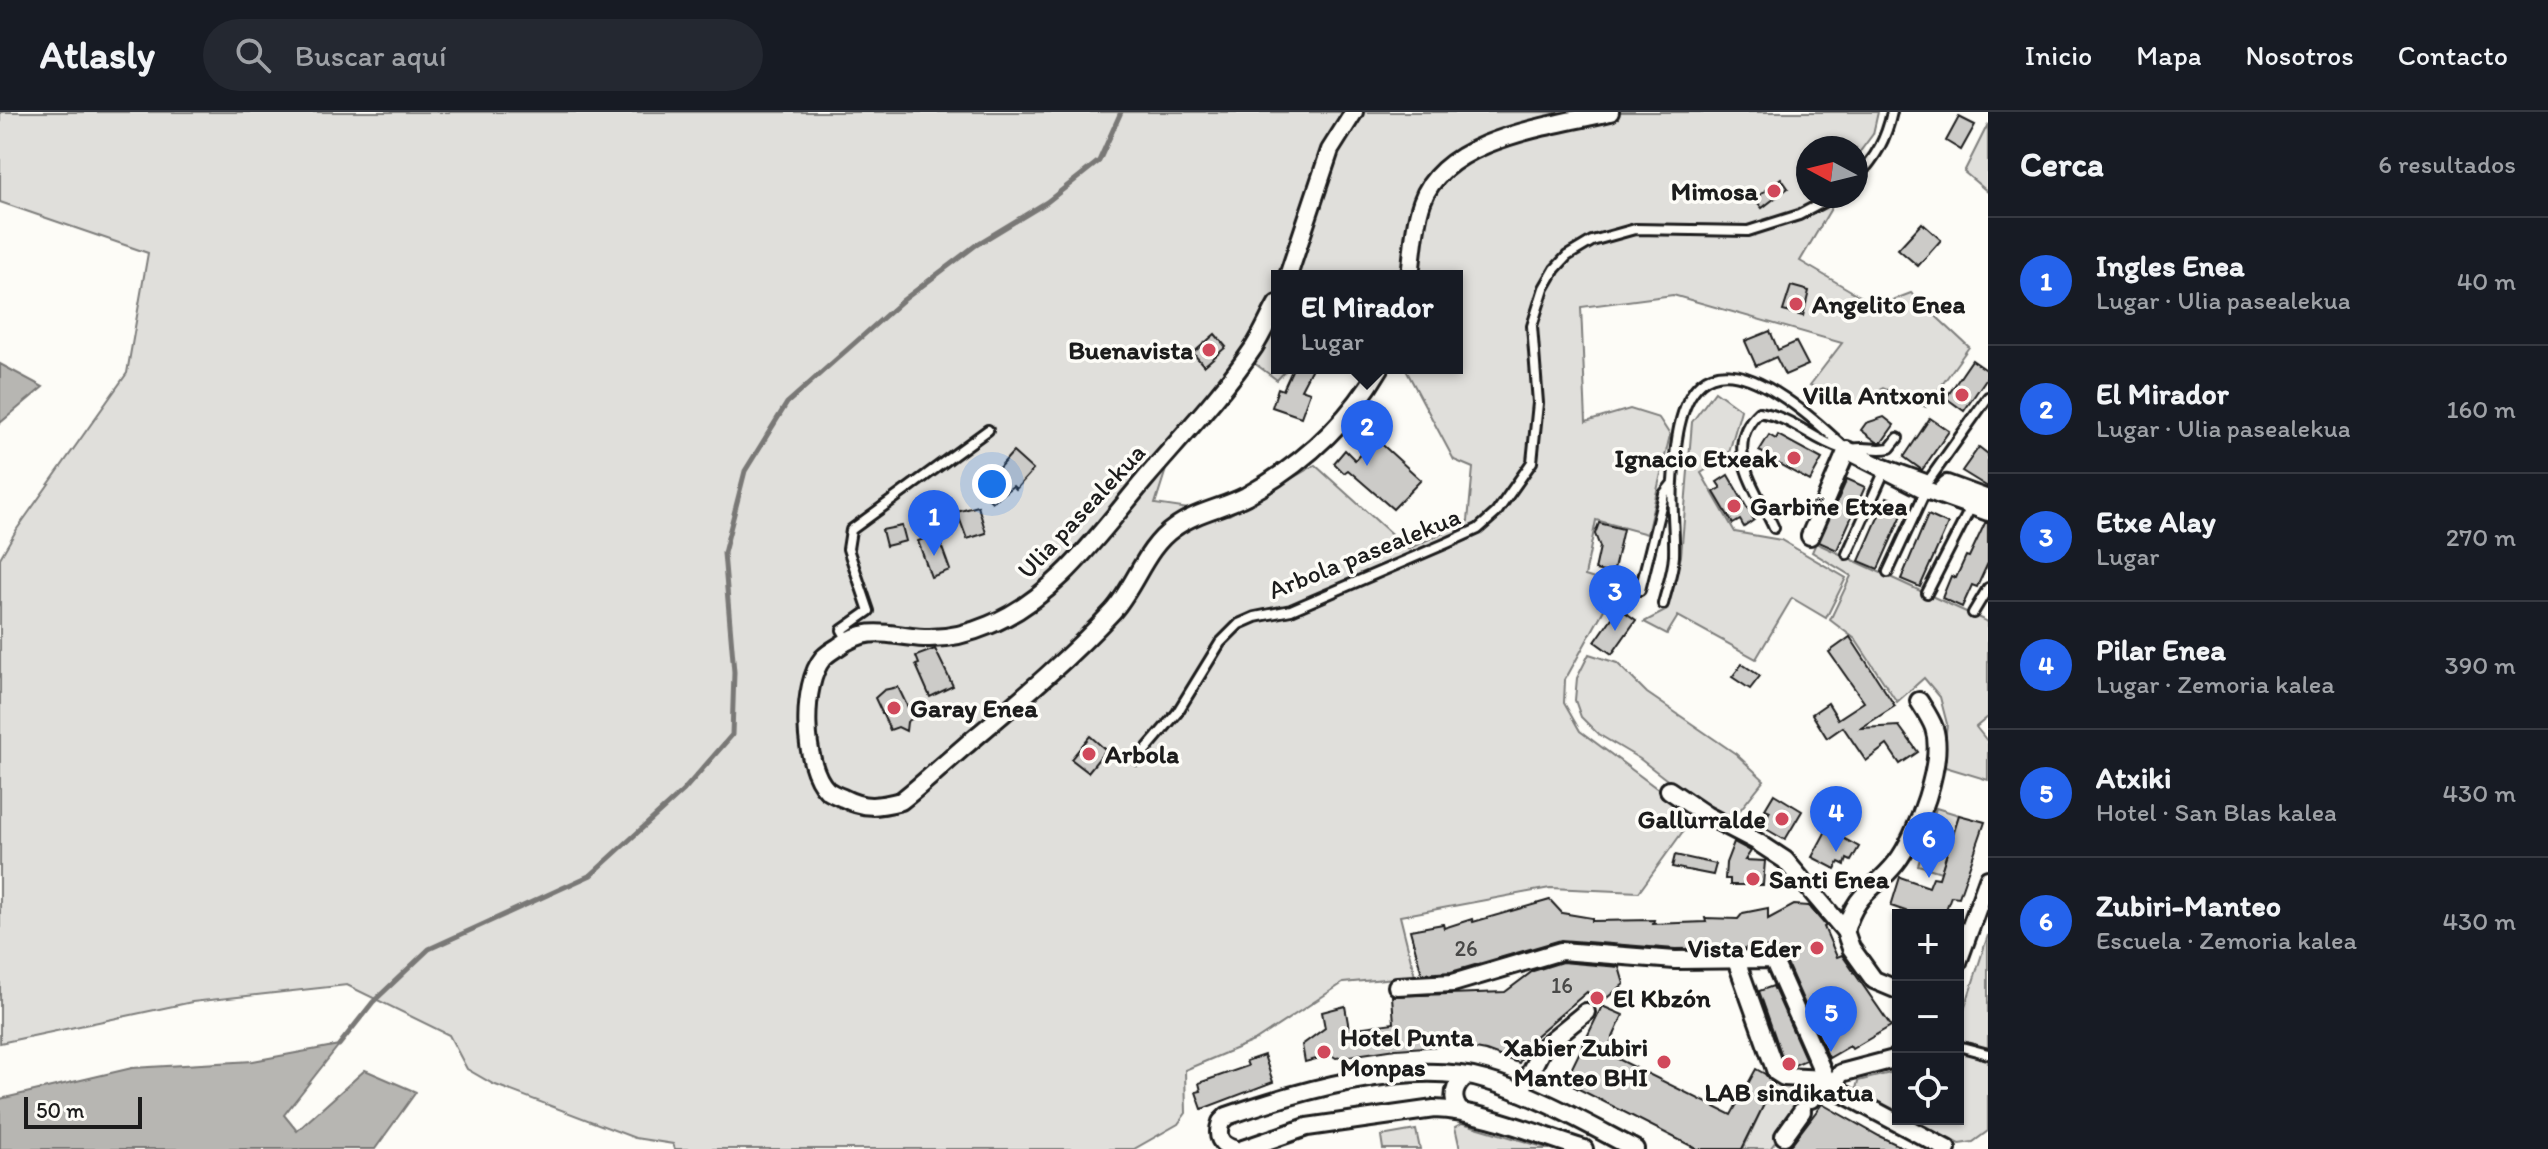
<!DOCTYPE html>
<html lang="es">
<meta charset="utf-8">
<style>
:root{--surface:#171b24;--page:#242831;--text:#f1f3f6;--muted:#9ea1a6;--line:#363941;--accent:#2563eb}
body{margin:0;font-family:Itim,sans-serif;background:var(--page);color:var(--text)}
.controls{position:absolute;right:24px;bottom:24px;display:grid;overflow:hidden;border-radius:0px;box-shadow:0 2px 6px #0004}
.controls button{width:72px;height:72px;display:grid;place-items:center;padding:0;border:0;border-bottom:2px solid var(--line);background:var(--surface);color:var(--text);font:40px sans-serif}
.compass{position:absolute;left:1796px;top:24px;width:72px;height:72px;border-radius:50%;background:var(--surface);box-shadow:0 2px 6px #0004;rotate:277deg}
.scale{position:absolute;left:24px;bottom:20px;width:118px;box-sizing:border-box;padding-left:8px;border:4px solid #1c1c1c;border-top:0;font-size:22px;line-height:28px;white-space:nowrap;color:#1c1c1c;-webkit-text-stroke:6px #fdfcf7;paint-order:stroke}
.you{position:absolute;left:992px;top:372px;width:28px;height:28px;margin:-20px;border:6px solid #fff;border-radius:50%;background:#1a73e8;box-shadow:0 0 0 12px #1a73e833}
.badge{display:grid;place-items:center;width:52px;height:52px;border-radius:50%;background:var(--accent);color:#fff;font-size:26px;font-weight:700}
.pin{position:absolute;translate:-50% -66px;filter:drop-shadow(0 2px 4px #0008)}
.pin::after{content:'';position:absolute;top:42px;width:28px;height:24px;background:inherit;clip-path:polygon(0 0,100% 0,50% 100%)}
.popup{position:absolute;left:1271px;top:158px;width:192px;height:104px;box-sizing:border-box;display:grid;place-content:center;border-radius:0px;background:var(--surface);filter:drop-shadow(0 2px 6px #0005);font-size:26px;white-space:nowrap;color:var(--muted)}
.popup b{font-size:30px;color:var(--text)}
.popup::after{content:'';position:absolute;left:50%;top:100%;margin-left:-16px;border:16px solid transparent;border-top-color:var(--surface)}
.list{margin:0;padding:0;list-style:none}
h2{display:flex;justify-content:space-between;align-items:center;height:104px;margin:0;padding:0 32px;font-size:34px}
h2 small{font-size:26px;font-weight:400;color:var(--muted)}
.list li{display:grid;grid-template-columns:52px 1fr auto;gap:24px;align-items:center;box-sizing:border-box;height:128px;padding:0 32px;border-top:2px solid var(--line)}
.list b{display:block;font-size:30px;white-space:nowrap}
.list p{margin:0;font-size:26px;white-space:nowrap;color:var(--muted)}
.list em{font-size:26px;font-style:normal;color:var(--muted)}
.icon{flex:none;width:44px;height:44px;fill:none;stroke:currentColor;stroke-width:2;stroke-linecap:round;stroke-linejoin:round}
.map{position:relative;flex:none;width:1988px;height:1037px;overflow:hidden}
header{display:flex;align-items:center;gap:48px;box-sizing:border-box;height:112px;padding:0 40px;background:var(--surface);border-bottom:2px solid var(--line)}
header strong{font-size:38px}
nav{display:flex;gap:44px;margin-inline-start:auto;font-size:28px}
.search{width:560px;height:72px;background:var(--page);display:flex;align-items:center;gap:20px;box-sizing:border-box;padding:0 28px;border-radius:44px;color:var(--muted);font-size:30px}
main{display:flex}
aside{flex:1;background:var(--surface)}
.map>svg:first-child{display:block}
.green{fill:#e0dfdb;stroke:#7e7e7c;stroke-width:2;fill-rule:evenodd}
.water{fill:#b7b6b2;stroke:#797876;stroke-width:2}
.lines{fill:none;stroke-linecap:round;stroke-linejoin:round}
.stream{stroke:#797876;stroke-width:5}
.building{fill:#cccbc8;stroke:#1c1c1c;stroke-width:2}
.lane-casing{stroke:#1c1c1c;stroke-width:14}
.street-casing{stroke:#1c1c1c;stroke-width:22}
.lane{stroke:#fdfcf7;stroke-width:8}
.street{stroke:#fdfcf7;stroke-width:16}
.poi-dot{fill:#d1495b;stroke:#fdfcf7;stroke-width:3}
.labels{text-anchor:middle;stroke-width:7;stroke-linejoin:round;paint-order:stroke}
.number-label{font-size:22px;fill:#484847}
.poi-label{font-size:26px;font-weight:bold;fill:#1c1c1c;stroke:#fdfcf7;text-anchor:end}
.street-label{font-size:26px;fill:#1c1c1c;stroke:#fdfcf7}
</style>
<header>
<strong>Atlasly</strong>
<div class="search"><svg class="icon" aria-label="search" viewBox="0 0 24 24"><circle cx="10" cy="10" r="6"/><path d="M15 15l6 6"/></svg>Buscar aquí</div>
<nav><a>Inicio</a><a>Mapa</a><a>Nosotros</a><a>Contacto</a></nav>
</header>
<main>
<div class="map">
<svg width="1988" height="1037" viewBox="0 0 1988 1037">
<rect width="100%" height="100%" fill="#fdfcf7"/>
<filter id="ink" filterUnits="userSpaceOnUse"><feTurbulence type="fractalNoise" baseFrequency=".0125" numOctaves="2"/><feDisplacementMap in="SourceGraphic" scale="16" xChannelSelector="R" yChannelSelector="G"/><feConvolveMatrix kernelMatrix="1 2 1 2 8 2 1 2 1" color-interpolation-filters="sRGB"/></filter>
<g filter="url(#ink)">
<g class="green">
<path d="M0 0H1878L1873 22 1856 45V36H1808V84H1836V88L1800 149 1877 194 1911 181 1969 235 1926 295 1883 276 1852 292 1810 273 1842 231 1673 183 1581 195 1586 310 1630 297 1659 306 1670 323 1647 422 1596 408 1585 464 1617 474 1565 568 1564 591 1580 619 1694 704 1639 780 1550 776 1400 804 1415 864 1343 871 1256 928 1185 958 1186 1001 1178 1012 1134 1037H675L673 1032 635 1026 493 972 467 957 449 923 347 873 192 890 0 931V446L17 417 127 261 148 141 0 90ZM1277 164H1457V256H1405L1454 348 1473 356 1468 409 1408 437 1315 353 1229 403 1155 392 1170 345 1242 242 1277 268 1288 256H1277Z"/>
<polygon points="1988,12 1988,80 1964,60"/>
<polygon points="1715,279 1741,298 1728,344 1701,361 1735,420 1781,428 1846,466 1826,506 1792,486 1756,547 1678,504 1667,522 1644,510 1667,498 1681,444 1692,310"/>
<polygon points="1816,431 1988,510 1988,605 1976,615 1988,630 1988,668 1942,654 1947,612 1940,585 1924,566 1897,590 1855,527 1830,508 1851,464 1812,440"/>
<polygon points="1589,542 1617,551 1647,581 1736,642 1764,668 1732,708 1675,674 1640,647 1598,622 1581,605 1575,588 1577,566"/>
<polygon points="1936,696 1959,703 1941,760 1918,753"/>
<polygon points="1988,823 1988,1019 1973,1030 1959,1032 1908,1007 1958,1007 1958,917"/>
<polygon points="1898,959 1898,1002 1867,987 1856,977 1858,969"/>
<polygon points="1776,967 1808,986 1770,1037 1743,1037"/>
<polygon points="1462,1011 1550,1037 1460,1037 1455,1015"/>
<polygon points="1416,1018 1420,1037 1383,1037 1381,1024"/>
</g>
<g class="water">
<polygon points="0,252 43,275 0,311"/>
<polygon points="339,933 284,1003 297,1019 365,958 416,980 375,1037 0,1037 0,987 132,956 253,949"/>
</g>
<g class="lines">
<polyline class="stream" points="339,933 373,890 429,837 591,763 683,679 732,623 734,560 724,441 745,359 787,291 902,189 976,133 1047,90 1099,49 1121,0"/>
</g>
<g class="building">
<polygon points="1959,5 1975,13 1961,38 1946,29"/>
<polygon points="1781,66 1788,76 1762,96 1755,87"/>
<polygon points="1922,111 1941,128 1918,154 1898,137"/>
<polygon points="1791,174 1809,179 1803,204 1783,199"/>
<polygon points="1770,219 1778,238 1796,230 1808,253 1785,263 1776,245 1756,254 1745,229"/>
<polygon points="1215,222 1226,235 1204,254 1193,241"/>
<polygon points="1972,248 1988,259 1988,264 1964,299 1946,286"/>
<polygon points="1293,256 1312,256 1301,277 1310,280 1301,305 1272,295 1278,276 1283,278"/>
<polygon points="1884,305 1894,313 1882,330 1877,330 1861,318 1866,311"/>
<polygon points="1930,306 1949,319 1922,358 1904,345"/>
<polygon points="1769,323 1776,327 1778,323 1822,347 1810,369 1766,345 1767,343 1759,339"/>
<polygon points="1375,326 1421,368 1393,397 1348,358 1344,361 1334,351 1345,338 1355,348"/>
<polygon points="1979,335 1988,342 1988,375 1962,359"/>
<polygon points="1013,340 1033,358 1016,377 1013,374 992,390 983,381 1001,364 996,359"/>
<polygon points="1728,363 1754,408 1744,415 1740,408 1733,412 1714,380 1721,376 1717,370"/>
<polygon points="1847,367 1865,375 1837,438 1819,430"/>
<polygon points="1887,385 1906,394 1878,457 1859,449"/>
<polygon points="978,394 986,421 967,427 957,400"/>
<polygon points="1928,403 1948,412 1920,475 1901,467"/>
<polygon points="1599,411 1623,417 1613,462 1595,458 1600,435 1595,422"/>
<polygon points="1985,411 1988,411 1988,451 1977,475 1972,473 1962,495 1942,486 1951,464 1956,466 1966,444 1969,445"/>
<polygon points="902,414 906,429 886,434 882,418"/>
<polygon points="937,422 950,458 931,465 918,429"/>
<polygon points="1619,496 1636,508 1612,542 1595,530"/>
<polygon points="1850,525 1895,594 1861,616 1899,614 1918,640 1900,652 1887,633 1866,649 1843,615 1827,626 1812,602 1828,591 1838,607 1864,590 1829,540"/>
<polygon points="935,537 953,574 930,585 916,553 919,552 916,544"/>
<polygon points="1742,552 1760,564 1750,577 1732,565"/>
<polygon points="898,575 913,606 907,610 906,619 898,615 890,618 875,586 884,578"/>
<polygon points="1090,624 1106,638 1088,660 1071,647"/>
<polygon points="1774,682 1802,699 1785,728 1761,714 1770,699 1765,697"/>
<polygon points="1959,703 1985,710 1959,785 1951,784 1944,803 1917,803 1891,794 1900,765 1929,775 1933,765 1939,766"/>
<polygon points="1827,717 1859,735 1851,749 1847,747 1845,753 1839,750 1835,757 1812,745"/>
<polygon points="1734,730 1751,739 1745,748 1765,749 1763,773 1730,773 1730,767 1725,767 1726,751"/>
<polygon points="1675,743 1716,752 1713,763 1672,755"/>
<polygon points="1550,788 1562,801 1592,806 1592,809 1654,808 1653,812 1706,810 1705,806 1738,807 1743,801 1768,796 1768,807 1794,793 1809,794 1826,814 1824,815 1837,845 1842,843 1891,914 1852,937 1850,934 1829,946 1783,843 1774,836 1675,837 1561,828 1451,860 1422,862 1410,818 1443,812 1444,816 1472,807 1473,810"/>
<polygon points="1562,850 1619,855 1624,872 1598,893 1587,880 1532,927 1519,951 1486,939 1455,933 1396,937 1336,946 1331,943 1305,950 1302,933 1325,916 1322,900 1345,894 1349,917 1394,911 1392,884 1505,880 1533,859"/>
<polygon points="1773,874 1806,948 1792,954 1785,953 1759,879"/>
<polygon points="1602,894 1623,903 1606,941 1731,1003 1756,957 1765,962 1774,972 1742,1037 1697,1037 1565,970"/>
<polygon points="1264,943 1273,970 1202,997 1196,980 1201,979 1199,971 1248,954 1246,949"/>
<polygon points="1822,992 1879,1024 1906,1037 1785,1037 1793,1030"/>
</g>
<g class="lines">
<defs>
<g id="lane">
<path d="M1856 66C1876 46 1886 27 1892 0"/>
<path d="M1852 337C1866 334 1876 339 1890 336L1898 326"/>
<polyline points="1885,352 1929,368 1988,285"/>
<path d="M1774 416C1757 378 1721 335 1759 300 1795 306 1810 327 1842 337"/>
<polyline points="1847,442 1885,358"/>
<polyline points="1888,460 1926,378"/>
<polyline points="1640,478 1664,382 1672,372"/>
<polyline points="1927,481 1971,395"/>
<path d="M1663 492C1667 476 1673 460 1674 444 1675 419 1671 394 1673 370 1675 340 1677 292 1701 271 1740 237 1820 312 1847 338"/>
<polyline points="1973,501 1988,476"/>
<polyline points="848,528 842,518 869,499 848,437 851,418 988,318"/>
<polyline points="1137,648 1177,601 1220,531 1239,512 1255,505 1291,498 1447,431 1478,417 1496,401 1532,350 1538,291 1532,214 1544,176 1555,157 1567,144 1592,129 1635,117 1748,119 1799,103 1835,84"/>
<polyline points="1958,934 1988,942"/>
</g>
<g id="street">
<polyline points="1288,164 1330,38 1354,0"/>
<path d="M1410 164C1413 140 1414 113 1422 90 1444 26 1552 14 1610 0"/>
<path d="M1277 192C1269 206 1263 221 1254 235 1223 281 1183 323 1146 366 1101 419 1056 486 989 513 968 522 947 527 924 526 889 524 870 512 838 535 833 538 827 542 823 546 801 572 802 653 827 678 831 681 838 684 843 686 864 697 878 695 901 689 923 672 944 652 965 634 1016 591 1068 548 1113 499 1136 473 1145 436 1174 416 1195 400 1223 396 1246 384 1302 353 1348 311 1380 256"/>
<polyline points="1938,382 1947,372 1988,387"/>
<polyline points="1810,424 1847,338 1926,378 1988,400"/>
<polyline points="1669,678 1706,703 1756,729 1785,748 1845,819 1851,836 1874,868 1898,878"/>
<path d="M1845 819C1857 778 1873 780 1896 751 1917 724 1945 649 1934 616 1931 607 1924 597 1919 589"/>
<polyline points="1736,848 1776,960 1784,965 1826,967"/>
<polyline points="1958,850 1988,767"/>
<polyline points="1397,874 1453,871 1561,839 1675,848 1773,847 1826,967 1836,969"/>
<polyline points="1898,946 1841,961 1836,969 1838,979 1947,1037"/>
<polyline points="1520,980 1543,935 1586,900"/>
<polyline points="1811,987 1826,967"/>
<path d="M1460 999C1450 986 1454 974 1466 964"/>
<polyline points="1784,1024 1802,999"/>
<path d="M1234 1037C1220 1033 1216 1024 1221 1010L1227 1004C1299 979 1410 946 1485 968 1537 983 1587 1012 1635 1037"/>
<path d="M1243 1037 1307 1015 1434 997C1480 998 1539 1023 1584 1037"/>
</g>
</defs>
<use href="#lane" class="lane-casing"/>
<use href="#street" class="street-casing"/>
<use href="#lane" class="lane"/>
<use href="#street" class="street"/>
</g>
</g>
<g class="poi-dot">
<circle cx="1774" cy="79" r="8"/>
<circle cx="1796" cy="192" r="8"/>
<circle cx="1209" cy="238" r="8"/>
<circle cx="1962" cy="283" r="8"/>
<circle cx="1794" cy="346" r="8"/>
<circle cx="1734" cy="394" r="8"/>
<circle cx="894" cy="596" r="8"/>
<circle cx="1089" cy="642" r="8"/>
<circle cx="1782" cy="707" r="8"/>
<circle cx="1753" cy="767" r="8"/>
<circle cx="1817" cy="836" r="8"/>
<circle cx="1597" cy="886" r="8"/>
<circle cx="1324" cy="940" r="8"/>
<circle cx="1664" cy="950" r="8"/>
<circle cx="1789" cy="952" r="8"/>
</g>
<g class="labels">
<g class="number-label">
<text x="1466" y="844">26</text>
<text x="1562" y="881">16</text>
</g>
<g class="poi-label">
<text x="1758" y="88">Mimosa</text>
<text x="1812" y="201" text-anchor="start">Angelito Enea</text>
<text x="1193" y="247">Buenavista</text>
<text x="1946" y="292">Villa Antxoni</text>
<text x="1778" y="355">Ignacio Etxeak</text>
<text x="1750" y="403" text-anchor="start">Garbiñe Etxea</text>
<text x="910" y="605" text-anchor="start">Garay Enea</text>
<text x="1105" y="651" text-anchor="start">Arbola</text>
<text x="1766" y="716">Gallurralde</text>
<text x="1769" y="776" text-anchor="start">Santi Enea</text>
<text x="1801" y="845">Vista Eder</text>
<text x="1613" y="895" text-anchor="start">El Kbzón</text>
<text x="1340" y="934" text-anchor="start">Hotel Punta<tspan x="1340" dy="30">Monpas</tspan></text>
<text x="1648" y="944">Xabier Zubiri<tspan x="1648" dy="30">Manteo BHI</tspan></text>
<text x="1789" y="989" text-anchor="middle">LAB sindikatua</text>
</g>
<g class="street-label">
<text transform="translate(1081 399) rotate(-47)" y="9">Ulia pasealekua</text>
<text transform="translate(1364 441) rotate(-22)" y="9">Arbola pasealekua</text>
</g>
</g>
</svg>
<div class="controls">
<button>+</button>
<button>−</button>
<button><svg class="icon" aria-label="locate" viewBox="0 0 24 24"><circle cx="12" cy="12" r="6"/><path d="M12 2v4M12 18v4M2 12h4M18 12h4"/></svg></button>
</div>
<svg class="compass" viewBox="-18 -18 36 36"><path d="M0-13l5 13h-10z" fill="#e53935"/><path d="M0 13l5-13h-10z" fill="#9ea1a6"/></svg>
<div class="scale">50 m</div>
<div class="you"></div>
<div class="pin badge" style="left:934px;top:444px">1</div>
<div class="pin badge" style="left:1367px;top:354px">2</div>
<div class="popup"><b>El Mirador</b>Lugar</div>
<div class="pin badge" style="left:1615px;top:519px">3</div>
<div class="pin badge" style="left:1836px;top:740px">4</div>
<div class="pin badge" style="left:1831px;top:940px">5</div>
<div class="pin badge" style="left:1929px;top:766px">6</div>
</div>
<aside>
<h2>Cerca<small>6 resultados</small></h2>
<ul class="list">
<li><span class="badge">1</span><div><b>Ingles Enea</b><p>Lugar · Ulia pasealekua</p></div><em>40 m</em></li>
<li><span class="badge">2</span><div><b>El Mirador</b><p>Lugar · Ulia pasealekua</p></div><em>160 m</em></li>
<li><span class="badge">3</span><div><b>Etxe Alay</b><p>Lugar</p></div><em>270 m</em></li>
<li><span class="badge">4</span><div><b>Pilar Enea</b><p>Lugar · Zemoria kalea</p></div><em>390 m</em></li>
<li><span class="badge">5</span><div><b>Atxiki</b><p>Hotel · San Blas kalea</p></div><em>430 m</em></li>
<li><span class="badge">6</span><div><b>Zubiri-Manteo</b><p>Escuela · Zemoria kalea</p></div><em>430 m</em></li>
</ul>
</aside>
</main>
